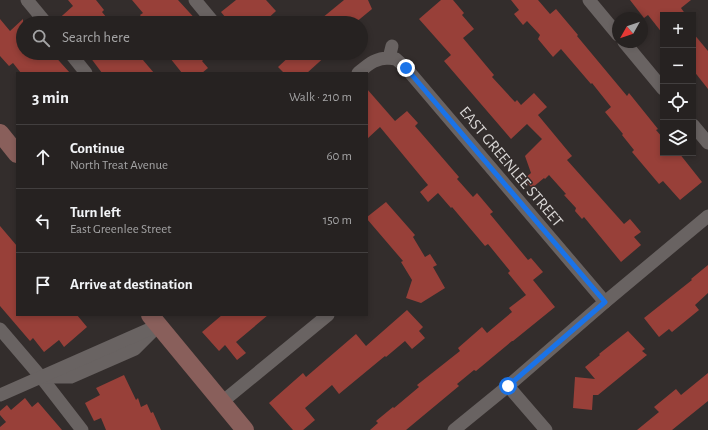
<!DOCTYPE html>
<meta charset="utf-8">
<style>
:root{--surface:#262221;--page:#2e2a2a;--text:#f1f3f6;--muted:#a4a4a5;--line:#423f3f}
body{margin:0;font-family:"Alegreya Sans",sans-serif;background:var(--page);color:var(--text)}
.controls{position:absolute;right:12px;top:12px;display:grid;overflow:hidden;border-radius:0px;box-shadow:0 2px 6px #0003}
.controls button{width:36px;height:36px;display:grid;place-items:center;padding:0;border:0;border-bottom:1px solid var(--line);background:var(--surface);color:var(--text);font:20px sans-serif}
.compass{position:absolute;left:612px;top:12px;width:36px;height:36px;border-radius:50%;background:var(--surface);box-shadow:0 2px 6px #0003;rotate:230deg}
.stop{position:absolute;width:12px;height:12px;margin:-9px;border:3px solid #1a73e8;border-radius:50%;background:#fff}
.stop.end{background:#1a73e8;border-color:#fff;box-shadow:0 1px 4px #0008}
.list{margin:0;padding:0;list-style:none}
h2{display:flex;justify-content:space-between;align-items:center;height:52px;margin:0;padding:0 16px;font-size:17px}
h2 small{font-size:13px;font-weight:400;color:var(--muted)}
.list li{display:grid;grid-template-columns:26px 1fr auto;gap:12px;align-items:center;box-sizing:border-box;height:64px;padding:0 16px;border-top:1px solid var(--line)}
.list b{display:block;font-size:15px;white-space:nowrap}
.list p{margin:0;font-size:13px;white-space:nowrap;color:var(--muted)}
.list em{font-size:13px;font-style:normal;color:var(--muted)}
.icon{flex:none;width:22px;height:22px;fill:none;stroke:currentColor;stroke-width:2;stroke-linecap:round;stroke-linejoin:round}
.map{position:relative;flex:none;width:708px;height:430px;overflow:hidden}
.search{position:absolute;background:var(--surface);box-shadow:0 2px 6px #0003;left:16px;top:16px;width:352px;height:44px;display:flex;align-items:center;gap:10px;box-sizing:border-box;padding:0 14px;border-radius:22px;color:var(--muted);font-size:15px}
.panel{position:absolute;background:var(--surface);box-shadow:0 2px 6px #0003;left:16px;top:72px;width:352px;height:244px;border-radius:0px}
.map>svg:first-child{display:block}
.building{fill:#984039}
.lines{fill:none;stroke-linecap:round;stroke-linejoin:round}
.street{stroke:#696362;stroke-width:13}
.secondary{stroke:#895f5b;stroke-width:18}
.route{stroke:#1a73e8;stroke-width:5}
.labels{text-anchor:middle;stroke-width:3;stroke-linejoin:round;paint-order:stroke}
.street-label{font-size:16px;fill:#d8d5d4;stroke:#332d2c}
</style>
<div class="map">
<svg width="708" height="430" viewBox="0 0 708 430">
<rect width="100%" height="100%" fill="#332d2c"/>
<g class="building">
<polygon points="68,0 96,0 104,10 102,12 111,23 54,23 73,6"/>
<polygon points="132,0 178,0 199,23 146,23 140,15 143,13"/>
<polygon points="236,0 266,0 276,11 263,23 230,23 221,12"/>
<polygon points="344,0 368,0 372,9 355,23 316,23"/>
<polygon points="441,0 453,0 464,13 462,15 474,29 463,38 494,75 492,77 515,102 517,100 521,105 534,93 547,107 538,115 572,156 567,160 624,224 630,219 641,232 634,237 641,245 621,262 584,217 582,219 575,211 576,208 564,195 566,194 549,175 545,179 544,178 532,188 524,179 531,173 525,156 542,139 527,124 511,139 444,61 451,55 419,19"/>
<polygon points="511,0 538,0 550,14 556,9 578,35 577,36 627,96 629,93 658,129 656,130 663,138 663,153 679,153 702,182 680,200 663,181 659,184 632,152 634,150 622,135 623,134 605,112 611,107 592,83 591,84 561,49 553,57 538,39 540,35 527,21 523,25 514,14 519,10"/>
<polygon points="630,0 691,0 681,8 686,15 663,15 663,34 648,15 644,18"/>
<polygon points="0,19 10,31 23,19 23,53 52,53 70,73 21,73 13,63 9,66 0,56"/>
<polygon points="693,33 708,51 708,89 693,70"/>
<polygon points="87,53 137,53 154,73 102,73"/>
<polygon points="166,53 211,53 202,61 208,68 202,73 182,73"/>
<polygon points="293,53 329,53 307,73 284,73 278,67"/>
<polygon points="367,89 395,121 407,111 418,123 415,126 459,177 457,179 473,197 477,193 493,212 490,214 528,260 531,258 543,272 533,280 555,307 513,341 512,341 476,371 474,370 457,384 459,386 406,430 370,430 378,423 376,421 393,407 394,408 419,387 417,385 460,351 458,348 482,327 487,333 512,312 509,308 526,295 508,273 510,271 488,244 485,246 452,207 451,208 438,193 428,202 420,192 428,185 380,127 367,139"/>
<polygon points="386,202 415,235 413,237 425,257 430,254 437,265 433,267 445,288 421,303 406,298 412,280 401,262 403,261 367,219 367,217"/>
<polygon points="0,226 17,246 17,315 77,315 87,327 64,347 59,340 44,352 33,338 30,341 0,306"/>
<polygon points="708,265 708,293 695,305 699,310 672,332 669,329 659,337 644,318 692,280 691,279"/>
<polygon points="407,310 423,327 419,331 425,338 412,349 405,341 386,357 385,356 339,394 332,385 305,408 315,420 303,430 293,430 269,403 303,373 306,377 356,334 366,346"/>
<polygon points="222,315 268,315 236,342 246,353 237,360 225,345 219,351 202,332"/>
<polygon points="628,331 645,349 642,351 647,355 598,395 593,395 592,410 573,408 575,377 595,379 585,367 600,355 599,354"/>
<polygon points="708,373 708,401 672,430 637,430 659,412 654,407 676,389 681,395"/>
<polygon points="124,375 136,400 138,398 141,407 147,404 151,413 153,412 161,430 106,430 101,418 94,421 85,403 100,395 96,388"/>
<polygon points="25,398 32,407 38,402 62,430 0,430 0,427 6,422 0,415 0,411 7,405 11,410"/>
</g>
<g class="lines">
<g class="street">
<polyline points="27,0 46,23"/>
<polyline points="195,0 214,23"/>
<polyline points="589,0 618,35"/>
<polyline points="624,42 663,89"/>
<polyline points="70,53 86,73"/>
<polyline points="389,58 396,59 406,68 605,302"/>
<path d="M358 73C369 64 375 58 389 58L392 46"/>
<polyline points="693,125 708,143"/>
<polyline points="0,329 41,377 82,430"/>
<polyline points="47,377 71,377 135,349 152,332"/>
<polyline points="508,386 546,430"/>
<polyline points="0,395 159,325"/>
<polyline points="222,402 328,315"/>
<polyline points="454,430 508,386 605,302 708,216"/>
</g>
<g class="secondary">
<polyline points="0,133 17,154"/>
<polyline points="150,315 245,430"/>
</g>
</g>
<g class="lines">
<polyline class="route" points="406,68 605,302 508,386"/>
</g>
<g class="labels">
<g class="street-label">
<text transform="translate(512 166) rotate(50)" y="6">EAST GREENLEE STREET</text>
</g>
</g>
</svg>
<div class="controls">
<button>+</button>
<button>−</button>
<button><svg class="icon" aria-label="locate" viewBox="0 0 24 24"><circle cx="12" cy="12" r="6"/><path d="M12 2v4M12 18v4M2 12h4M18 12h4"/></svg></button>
<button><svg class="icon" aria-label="layers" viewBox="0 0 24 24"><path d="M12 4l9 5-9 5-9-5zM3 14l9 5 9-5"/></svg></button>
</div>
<svg class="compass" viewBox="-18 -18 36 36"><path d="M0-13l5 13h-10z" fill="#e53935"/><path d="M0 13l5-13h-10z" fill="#a4a4a5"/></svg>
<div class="stop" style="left:508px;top:386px"></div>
<div class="stop end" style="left:406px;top:68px"></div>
<div class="search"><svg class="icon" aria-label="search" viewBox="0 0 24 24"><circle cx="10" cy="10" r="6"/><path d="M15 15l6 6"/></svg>Search here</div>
<section class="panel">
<h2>3 min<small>Walk · 210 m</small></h2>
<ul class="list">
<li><svg class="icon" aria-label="ahead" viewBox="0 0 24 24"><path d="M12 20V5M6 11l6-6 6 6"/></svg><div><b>Continue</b><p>North Treat Avenue</p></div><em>60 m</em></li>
<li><svg class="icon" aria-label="left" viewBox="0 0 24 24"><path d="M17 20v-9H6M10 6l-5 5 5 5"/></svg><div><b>Turn left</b><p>East Greenlee Street</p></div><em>150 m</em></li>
<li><svg class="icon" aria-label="arrive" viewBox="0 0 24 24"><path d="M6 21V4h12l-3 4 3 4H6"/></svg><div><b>Arrive at destination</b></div></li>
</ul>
</section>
</div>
